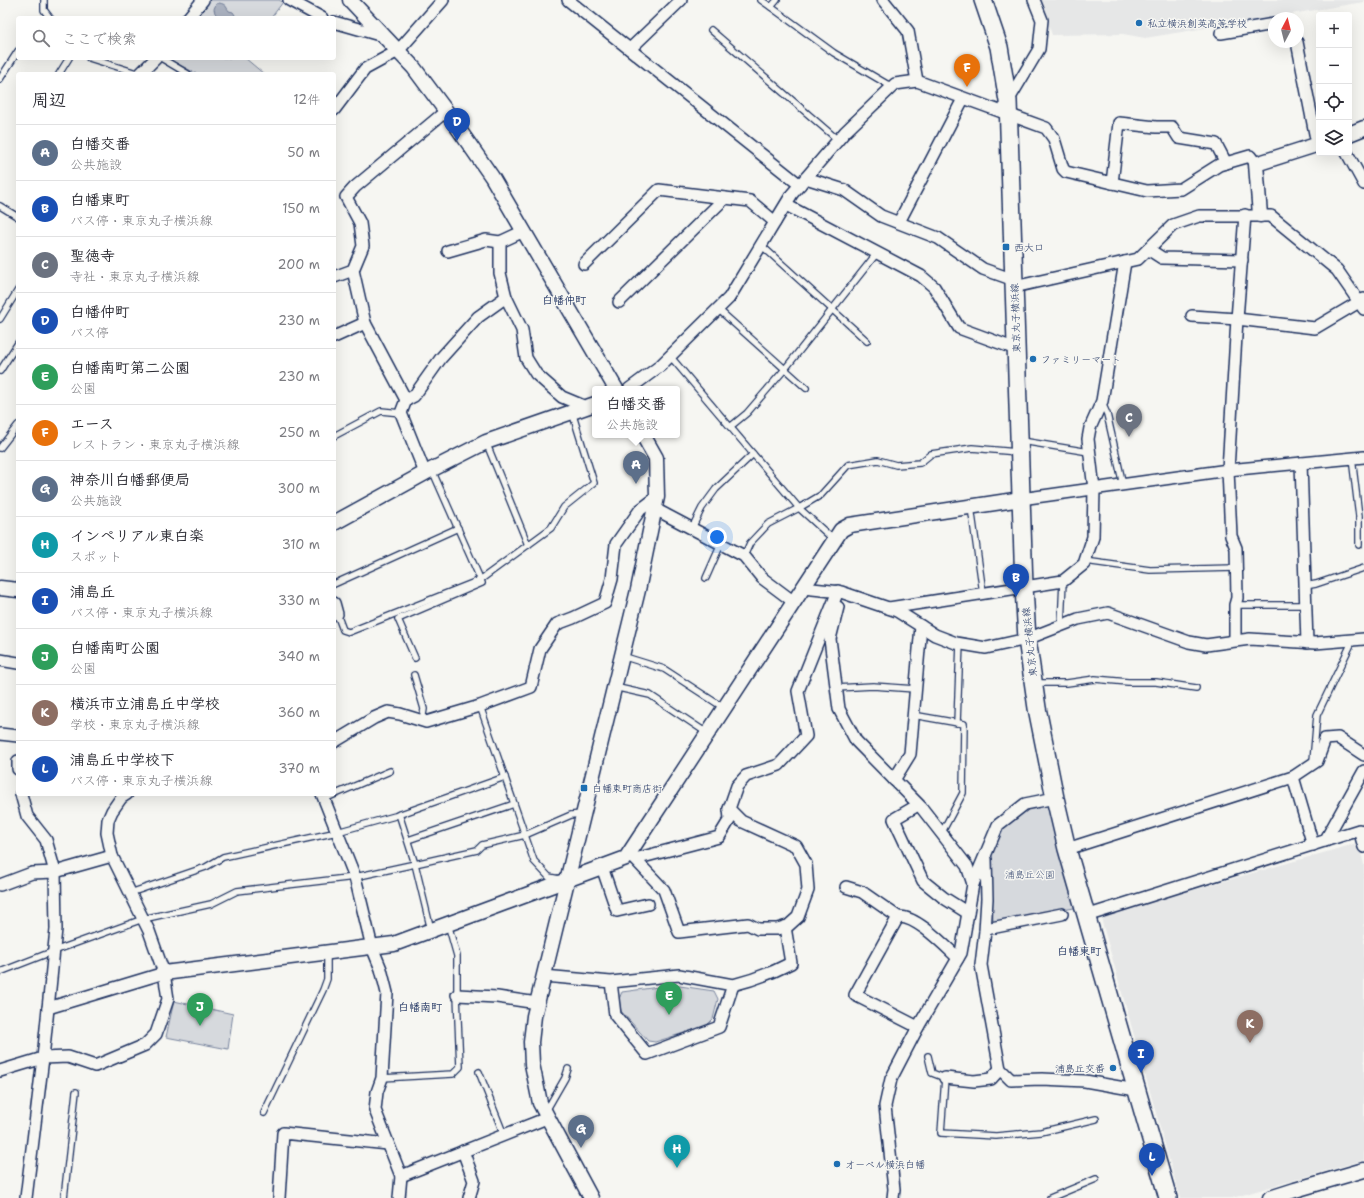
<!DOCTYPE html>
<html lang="ja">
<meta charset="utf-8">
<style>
:root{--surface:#fff;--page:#f2f2f3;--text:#2b2b33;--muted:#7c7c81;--line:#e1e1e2;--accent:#1f6fb2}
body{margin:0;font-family:"Shantell Sans","Klee One",sans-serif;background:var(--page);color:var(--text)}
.controls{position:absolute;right:12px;top:12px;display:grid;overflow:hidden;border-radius:4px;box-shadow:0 4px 16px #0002}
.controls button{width:36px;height:36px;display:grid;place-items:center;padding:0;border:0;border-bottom:1px solid var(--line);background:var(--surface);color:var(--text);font:20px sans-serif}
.compass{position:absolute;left:1268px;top:12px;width:36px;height:36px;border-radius:50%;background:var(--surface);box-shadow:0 4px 16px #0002;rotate:7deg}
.you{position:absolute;left:717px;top:537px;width:14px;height:14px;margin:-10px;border:3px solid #fff;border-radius:50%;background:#1a73e8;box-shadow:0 0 0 6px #1a73e833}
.badge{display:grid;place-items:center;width:26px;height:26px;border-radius:50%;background:var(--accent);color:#fff;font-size:13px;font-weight:700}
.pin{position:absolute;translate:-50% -33px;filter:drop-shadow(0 1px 2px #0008)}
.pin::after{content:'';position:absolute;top:21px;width:14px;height:12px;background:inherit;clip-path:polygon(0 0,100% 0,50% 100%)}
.popup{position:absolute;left:592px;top:386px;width:88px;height:52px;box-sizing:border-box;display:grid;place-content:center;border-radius:4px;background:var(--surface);filter:drop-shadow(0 1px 3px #0005);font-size:13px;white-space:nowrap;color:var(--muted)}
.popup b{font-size:15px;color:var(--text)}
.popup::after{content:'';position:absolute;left:50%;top:100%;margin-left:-8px;border:8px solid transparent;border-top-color:var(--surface)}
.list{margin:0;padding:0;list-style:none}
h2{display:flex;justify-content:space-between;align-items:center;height:52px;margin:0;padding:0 16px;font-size:17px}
h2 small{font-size:13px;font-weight:400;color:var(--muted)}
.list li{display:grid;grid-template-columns:26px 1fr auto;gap:12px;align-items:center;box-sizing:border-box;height:56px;padding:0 16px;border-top:1px solid var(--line)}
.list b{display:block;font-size:15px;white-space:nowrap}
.list p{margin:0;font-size:13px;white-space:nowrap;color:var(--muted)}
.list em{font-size:13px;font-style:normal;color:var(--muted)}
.icon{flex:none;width:22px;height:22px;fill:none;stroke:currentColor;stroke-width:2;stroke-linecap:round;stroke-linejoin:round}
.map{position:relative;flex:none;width:1364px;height:1198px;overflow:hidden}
.search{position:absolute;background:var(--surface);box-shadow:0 4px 16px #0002;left:16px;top:16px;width:320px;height:44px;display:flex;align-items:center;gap:10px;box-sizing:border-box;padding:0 14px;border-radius:4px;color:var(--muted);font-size:15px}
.panel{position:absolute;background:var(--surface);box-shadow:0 4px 16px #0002;left:16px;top:72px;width:320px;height:724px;border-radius:4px}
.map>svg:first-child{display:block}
.built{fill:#e6e7e7}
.green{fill:#d6d9dd;stroke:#78849e}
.water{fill:#abb2c0;stroke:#717e99}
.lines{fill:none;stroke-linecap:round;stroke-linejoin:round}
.service-casing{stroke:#1b2f5e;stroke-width:8}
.minor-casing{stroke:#1b2f5e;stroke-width:14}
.tertiary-casing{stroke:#1b2f5e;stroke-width:17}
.primary-casing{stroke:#1b2f5e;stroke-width:20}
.service{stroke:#f6f6f2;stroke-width:5.5}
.minor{stroke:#f6f6f2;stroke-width:11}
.tertiary{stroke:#f6f6f2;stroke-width:14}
.primary{stroke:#f6f6f2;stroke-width:17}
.poi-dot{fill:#1f6fb2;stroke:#f6f6f2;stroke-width:1.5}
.labels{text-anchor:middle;stroke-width:3;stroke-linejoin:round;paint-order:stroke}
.poi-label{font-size:10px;fill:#1b2f5e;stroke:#f6f6f2;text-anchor:start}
.street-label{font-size:10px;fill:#1b2f5e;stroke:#f6f6f2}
.park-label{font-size:10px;fill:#405177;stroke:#f6f6f2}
.neighbourhood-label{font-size:11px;font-weight:bold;fill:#1b2f5e;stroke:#f6f6f2}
</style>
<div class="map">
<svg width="1364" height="1198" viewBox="0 0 1364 1198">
<rect width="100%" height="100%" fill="#f6f6f2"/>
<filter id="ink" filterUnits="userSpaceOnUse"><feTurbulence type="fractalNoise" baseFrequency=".025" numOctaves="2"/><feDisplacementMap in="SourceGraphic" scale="8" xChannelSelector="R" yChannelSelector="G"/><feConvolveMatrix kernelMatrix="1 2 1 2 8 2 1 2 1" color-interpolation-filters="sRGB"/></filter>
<g filter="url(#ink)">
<g class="built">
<polygon points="1040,0 1364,0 1364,2 1145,38 1123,34 1052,35"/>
<polygon points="1351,845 1359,845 1364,865 1364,924 1363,925 1364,927 1364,1160 1232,1198 1180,1198 1102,922 1105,915"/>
</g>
<g class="green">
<polygon points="209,0 279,0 283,2 271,18 196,18"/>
<polygon points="167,58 245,58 264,74 197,74"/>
<polygon points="1051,803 1080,907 993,922 991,855 1000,833 1008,823 1028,807"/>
<polygon points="673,985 714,991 718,999 713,1019 706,1026 655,1042 648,1041 621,1011 619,999 622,992"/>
<polygon points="174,1001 233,1014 228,1049 166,1037"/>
</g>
<path class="water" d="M219 3C226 4 226 7 229 11L233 12 235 15 234 18H220L215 13 214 9 216 4Z"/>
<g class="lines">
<defs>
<g id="service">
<polyline points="44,0 44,10 50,18"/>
<polyline points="761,0 771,7"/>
<polyline points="777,0 771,7 834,53 892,87"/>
<polyline points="711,30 838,140"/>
<polyline points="89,58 140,74"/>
<polyline points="161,58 188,74"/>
<polyline points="59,74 69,58"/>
<polyline points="0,79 18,51"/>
<polyline points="0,206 18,217"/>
<polyline points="761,245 867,341"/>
<polyline points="718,309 806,388"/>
<polyline points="0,319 18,290"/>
<polyline points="670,356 799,508 834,540"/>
<polyline points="0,371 18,343"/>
<polyline points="1102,403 1107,414 1123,485"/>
<polyline points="730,427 747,413 785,369 877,253"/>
<polyline points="334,436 381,411 401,413"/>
<polyline points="1022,441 1089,452"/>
<polyline points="486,442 528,545"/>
<polyline points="0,448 18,425"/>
<polyline points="1352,458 1359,516 1359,545"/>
<polyline points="971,507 983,593"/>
<polyline points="692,528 702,508 716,489 753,454"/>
<polyline points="744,556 750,543 768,524 799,508 821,495 848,465 878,460 896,465 920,463 931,454 972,448 1017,452"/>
<polyline points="1085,561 1150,570 1236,568"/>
<polyline points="706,578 721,544"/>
<polyline points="334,584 458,528"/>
<polyline points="1305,586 1316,584 1364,568"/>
<polyline points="1235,605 1306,605"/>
<polyline points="337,614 343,630 349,632 480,580 551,528 564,507 594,483 572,412"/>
<polyline points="1061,625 1063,581"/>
<polyline points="622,656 664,669 724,708"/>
<polyline points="415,658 398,619 482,583 432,470"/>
<polyline points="414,675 424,709 422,721"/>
<polyline points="1036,683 1067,683 1095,679 1128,682 1156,682 1196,688"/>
<polyline points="614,687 650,695 707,733"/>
<polyline points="836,688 873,686 915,689"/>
<polyline points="480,706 534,861 549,877 559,879"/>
<polyline points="913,715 964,724 963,793 941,834"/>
<polyline points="957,723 960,643"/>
<polyline points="1313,761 1317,715 1353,640"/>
<polyline points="324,799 390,771"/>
<polyline points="408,840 514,804"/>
<polyline points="130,893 206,867 223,857 337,832 395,816 505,777"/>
<polyline points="431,930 415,864 477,850 482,845 525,835 571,815 582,814"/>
<polyline points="0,972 54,951 143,919 211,904 237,891 355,877 415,864 399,814"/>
<polyline points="928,1056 932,1073 945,1078 941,1133 996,1136 1041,1132 1096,1119"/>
<polyline points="479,1072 504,1135"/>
<polyline points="382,1078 453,1074 460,1067 457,995 457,956 448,924"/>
<polyline points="546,1111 565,1078 568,1069"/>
<polyline points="264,1113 323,990 327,979 327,953"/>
<polyline points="64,1198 76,1092"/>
<polyline points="1050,1198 1096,1179"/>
</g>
<g id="minor">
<polyline points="289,0 322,18"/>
<polyline points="568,0 800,185"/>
<polyline points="883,0 908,31 917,81"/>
<polyline points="188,18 203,0"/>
<polyline points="334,22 383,36"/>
<polyline points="1221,33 1274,24"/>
<polyline points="1297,42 1317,144"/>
<polyline points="630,49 681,0"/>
<polyline points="140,74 156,58"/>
<polyline points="1008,101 1039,49 1042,20 1034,0"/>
<polyline points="334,110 365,69 398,51 443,0"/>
<polyline points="1347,153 1364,184"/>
<polyline points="806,178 844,190 881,216 938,238 983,269 1014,280"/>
<polyline points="1112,183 1119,123 1156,127 1172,127 1179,138 1216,144 1226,163"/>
<polyline points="786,205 921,276 934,287 959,328 1016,349"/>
<polyline points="899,222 963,99"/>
<polyline points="524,231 500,242 500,273 506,297 522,330 526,358 536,374 562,397 586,407"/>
<polyline points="1148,249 1162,258 1242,260"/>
<polyline points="448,251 486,240 500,242"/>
<polyline points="584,264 659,190 750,201 775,222"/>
<polyline points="353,270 365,323 406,400 401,413 425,473"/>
<polyline points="334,277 353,270 363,246 360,223 346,197 355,187 446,111"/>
<polyline points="1014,287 1138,259 1173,225 1199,216 1271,216 1337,270 1364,309"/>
<polyline points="619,302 725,198"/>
<polyline points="1192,316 1237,319 1315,328 1364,299"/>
<polyline points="334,337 365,323"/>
<polyline points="629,389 660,366 729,298 792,194 845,132 895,84 917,81 1046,128 1054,139 1063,169 1066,172 1147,191 1181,189 1219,165 1250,156 1256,164"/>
<polyline points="406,400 414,396 441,358 478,317 506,297"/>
<polyline points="1301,463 1307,643"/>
<polyline points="1021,499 1228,470 1364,457"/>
<polyline points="655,509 744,556 762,578 794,602"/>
<polyline points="803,588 841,592 897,611 935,635 956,643 986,648 1027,639 1078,619 1108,613 1189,642 1206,645 1250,639 1315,643 1364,639"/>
<polyline points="334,603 337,614"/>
<polyline points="838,607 830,639 839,709 856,741 921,807 967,866 973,884"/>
<polyline points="889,608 1063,581 1084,564 1093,537 1094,489 1088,439 1090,428 1102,401 1125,262"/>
<polyline points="1235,640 1235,605 1237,598 1236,548 1231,536 1228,470 1237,319 1245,215"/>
<polyline points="0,660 18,663"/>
<polyline points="0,734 18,736"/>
<polyline points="334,742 374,718 388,712 400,714 426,722 480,706 531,687 540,649 557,624 573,618 605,603 612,579 616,544 640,510 657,497"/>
<polyline points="18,761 18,769"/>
<polyline points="1293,777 1313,845"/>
<polyline points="894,780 910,754 921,626"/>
<polyline points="21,794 27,816 46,840 55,872 56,929 43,1058 26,1198"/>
<polyline points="322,794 355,877 372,947 381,969 387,993 382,1078 377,1092 375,1110 401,1176 399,1198"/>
<polyline points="918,805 894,819 923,881 944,898 968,913"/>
<polyline points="1325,841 1364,771"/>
<polyline points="1067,849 1293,777 1317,761 1325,739 1338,738 1364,755"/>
<polyline points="629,853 664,890 679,932 748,924 758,929 777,929 788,926 798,917 808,890 806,864 796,846 741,821 729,809 737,786 746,776 779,765 806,736 798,691 838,591"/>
<polyline points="635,859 719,837 730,819 729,809"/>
<polyline points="986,859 987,899 985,931 981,965 1000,1069 1011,1080 1042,1079 1085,1081 1136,1090"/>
<polyline points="602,867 617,911 648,904"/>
<polyline points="0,885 32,873 55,872 112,856"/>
<path d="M846 887 862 892 898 917C916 915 945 946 958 958"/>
<polyline points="1086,916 1359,830 1364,847"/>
<polyline points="898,917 855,995 918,1027"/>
<polyline points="986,929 1062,914"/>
<polyline points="544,976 611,982 679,975 733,985 719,1027 647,1054 615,1015 611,982"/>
<path d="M733 985C753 980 772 973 791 963L785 927"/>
<polyline points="457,995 497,997 537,1003"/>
<polyline points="48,1008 164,973"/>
<polyline points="0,1071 43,1058 68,1057 95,1066 145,1045 156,1034 168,999 164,973 149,931 112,856 107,833 108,820 112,811 121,798 127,794"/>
<polyline points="945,1078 974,1081 991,1079 1000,1069"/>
<polyline points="463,1151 474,1181 469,1198"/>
<polyline points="401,1176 547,1118"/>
<polyline points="279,1198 283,1133 388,1144"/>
<polyline points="893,1198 894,1189 885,1106 891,1079 918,1027 961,953 973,884 998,825 1025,804 1055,798"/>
</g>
<g id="tertiary">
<polyline points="350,0 414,68 446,111 492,177 616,389"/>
<polyline points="1349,134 1364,128"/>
<polyline points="1260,215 1256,164 1319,144"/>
<polyline points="334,523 425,473 486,442 595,404"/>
<polyline points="0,588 18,590"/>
<polyline points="164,973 394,944 626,858 841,530 850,525 1021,499"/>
<polyline points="591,1198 540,1103 532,1064 531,1042 534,1016 638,590 657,497 656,458 643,435"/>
<polyline points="1270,1198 1295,1190 1364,1170"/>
</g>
<polyline id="primary" points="983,0 999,47 1008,101 1024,587 1027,639 1037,708 1055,798 1067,849 1168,1198"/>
</defs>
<use href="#service" class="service-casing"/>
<use href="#minor" class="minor-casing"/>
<use href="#tertiary" class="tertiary-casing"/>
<use href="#primary" class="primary-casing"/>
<use href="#service" class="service"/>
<use href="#minor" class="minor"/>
<use href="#tertiary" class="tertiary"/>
<use href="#primary" class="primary"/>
</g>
</g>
<g class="poi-dot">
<circle cx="1139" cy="23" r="4"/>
<rect x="1002" y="243" width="8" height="8" rx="2"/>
<circle cx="1033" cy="359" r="4"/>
<rect x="580" y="784" width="8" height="8" rx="2"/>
<circle cx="1113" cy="1068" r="4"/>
<circle cx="837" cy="1164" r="4"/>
</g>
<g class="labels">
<g class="poi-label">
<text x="1147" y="27">私立横浜創英高等学校</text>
<text x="1014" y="251">西大口</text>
<text x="1041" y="363">ファミリーマート</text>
<text x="592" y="792">白幡東町商店街</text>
<text x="1105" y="1072" text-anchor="end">浦島丘交番</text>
<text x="845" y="1168">オーベル横浜白幡</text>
</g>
<g class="street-label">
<text transform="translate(1015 318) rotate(-92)" y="4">東京丸子横浜線</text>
<text transform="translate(1029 642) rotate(-96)" y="4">東京丸子横浜線</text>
</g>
<g class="park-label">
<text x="1030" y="878">浦島丘公園</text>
</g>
<g class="neighbourhood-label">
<text x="564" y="304">白幡仲町</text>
<text x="1079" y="955">白幡東町</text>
<text x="420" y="1011">白幡南町</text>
</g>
</g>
</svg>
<div class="controls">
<button>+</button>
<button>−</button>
<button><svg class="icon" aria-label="locate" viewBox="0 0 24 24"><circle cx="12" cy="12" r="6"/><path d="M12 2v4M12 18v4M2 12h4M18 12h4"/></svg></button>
<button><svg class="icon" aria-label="layers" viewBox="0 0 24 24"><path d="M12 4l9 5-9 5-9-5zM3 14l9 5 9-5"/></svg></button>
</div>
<svg class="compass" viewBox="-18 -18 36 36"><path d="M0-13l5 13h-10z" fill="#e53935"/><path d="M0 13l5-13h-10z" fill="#7c7c81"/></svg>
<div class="you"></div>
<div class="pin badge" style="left:636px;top:484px;background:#5c6f8a">A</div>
<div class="popup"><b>白幡交番</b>公共施設</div>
<div class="pin badge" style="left:1016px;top:597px;background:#1a4fb4">B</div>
<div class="pin badge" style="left:1129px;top:437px;background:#6b7280">C</div>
<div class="pin badge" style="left:457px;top:141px;background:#1a4fb4">D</div>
<div class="pin badge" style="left:669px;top:1015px;background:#2e9e5b">E</div>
<div class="pin badge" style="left:967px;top:87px;background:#e8710a">F</div>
<div class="pin badge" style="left:581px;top:1148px;background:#5c6f8a">G</div>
<div class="pin badge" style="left:677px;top:1168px;background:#0f9aa8">H</div>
<div class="pin badge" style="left:1141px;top:1073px;background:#1a4fb4">I</div>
<div class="pin badge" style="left:200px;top:1026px;background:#2e9e5b">J</div>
<div class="pin badge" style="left:1250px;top:1043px;background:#8d6e63">K</div>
<div class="pin badge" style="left:1152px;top:1176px;background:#1a4fb4">L</div>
<div class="search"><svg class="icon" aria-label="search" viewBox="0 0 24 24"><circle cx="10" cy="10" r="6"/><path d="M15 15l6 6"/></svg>ここで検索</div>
<section class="panel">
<h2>周辺<small>12件</small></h2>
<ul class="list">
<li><span class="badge" style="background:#5c6f8a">A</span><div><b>白幡交番</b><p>公共施設</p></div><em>50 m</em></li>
<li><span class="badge" style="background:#1a4fb4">B</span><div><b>白幡東町</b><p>バス停 · 東京丸子横浜線</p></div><em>150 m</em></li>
<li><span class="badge" style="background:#6b7280">C</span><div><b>聖徳寺</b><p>寺社 · 東京丸子横浜線</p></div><em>200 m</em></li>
<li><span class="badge" style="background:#1a4fb4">D</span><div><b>白幡仲町</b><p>バス停</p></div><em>230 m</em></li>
<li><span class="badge" style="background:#2e9e5b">E</span><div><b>白幡南町第二公園</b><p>公園</p></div><em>230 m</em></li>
<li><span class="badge" style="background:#e8710a">F</span><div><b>エース</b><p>レストラン · 東京丸子横浜線</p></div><em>250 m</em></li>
<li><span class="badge" style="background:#5c6f8a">G</span><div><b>神奈川白幡郵便局</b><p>公共施設</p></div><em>300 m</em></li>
<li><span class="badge" style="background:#0f9aa8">H</span><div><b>インペリアル東白楽</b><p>スポット</p></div><em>310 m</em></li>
<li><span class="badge" style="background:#1a4fb4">I</span><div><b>浦島丘</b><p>バス停 · 東京丸子横浜線</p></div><em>330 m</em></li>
<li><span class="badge" style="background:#2e9e5b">J</span><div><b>白幡南町公園</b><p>公園</p></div><em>340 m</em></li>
<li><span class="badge" style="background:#8d6e63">K</span><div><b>横浜市立浦島丘中学校</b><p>学校 · 東京丸子横浜線</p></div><em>360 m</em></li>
<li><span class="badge" style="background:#1a4fb4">L</span><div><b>浦島丘中学校下</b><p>バス停 · 東京丸子横浜線</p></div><em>370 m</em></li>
</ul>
</section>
</div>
